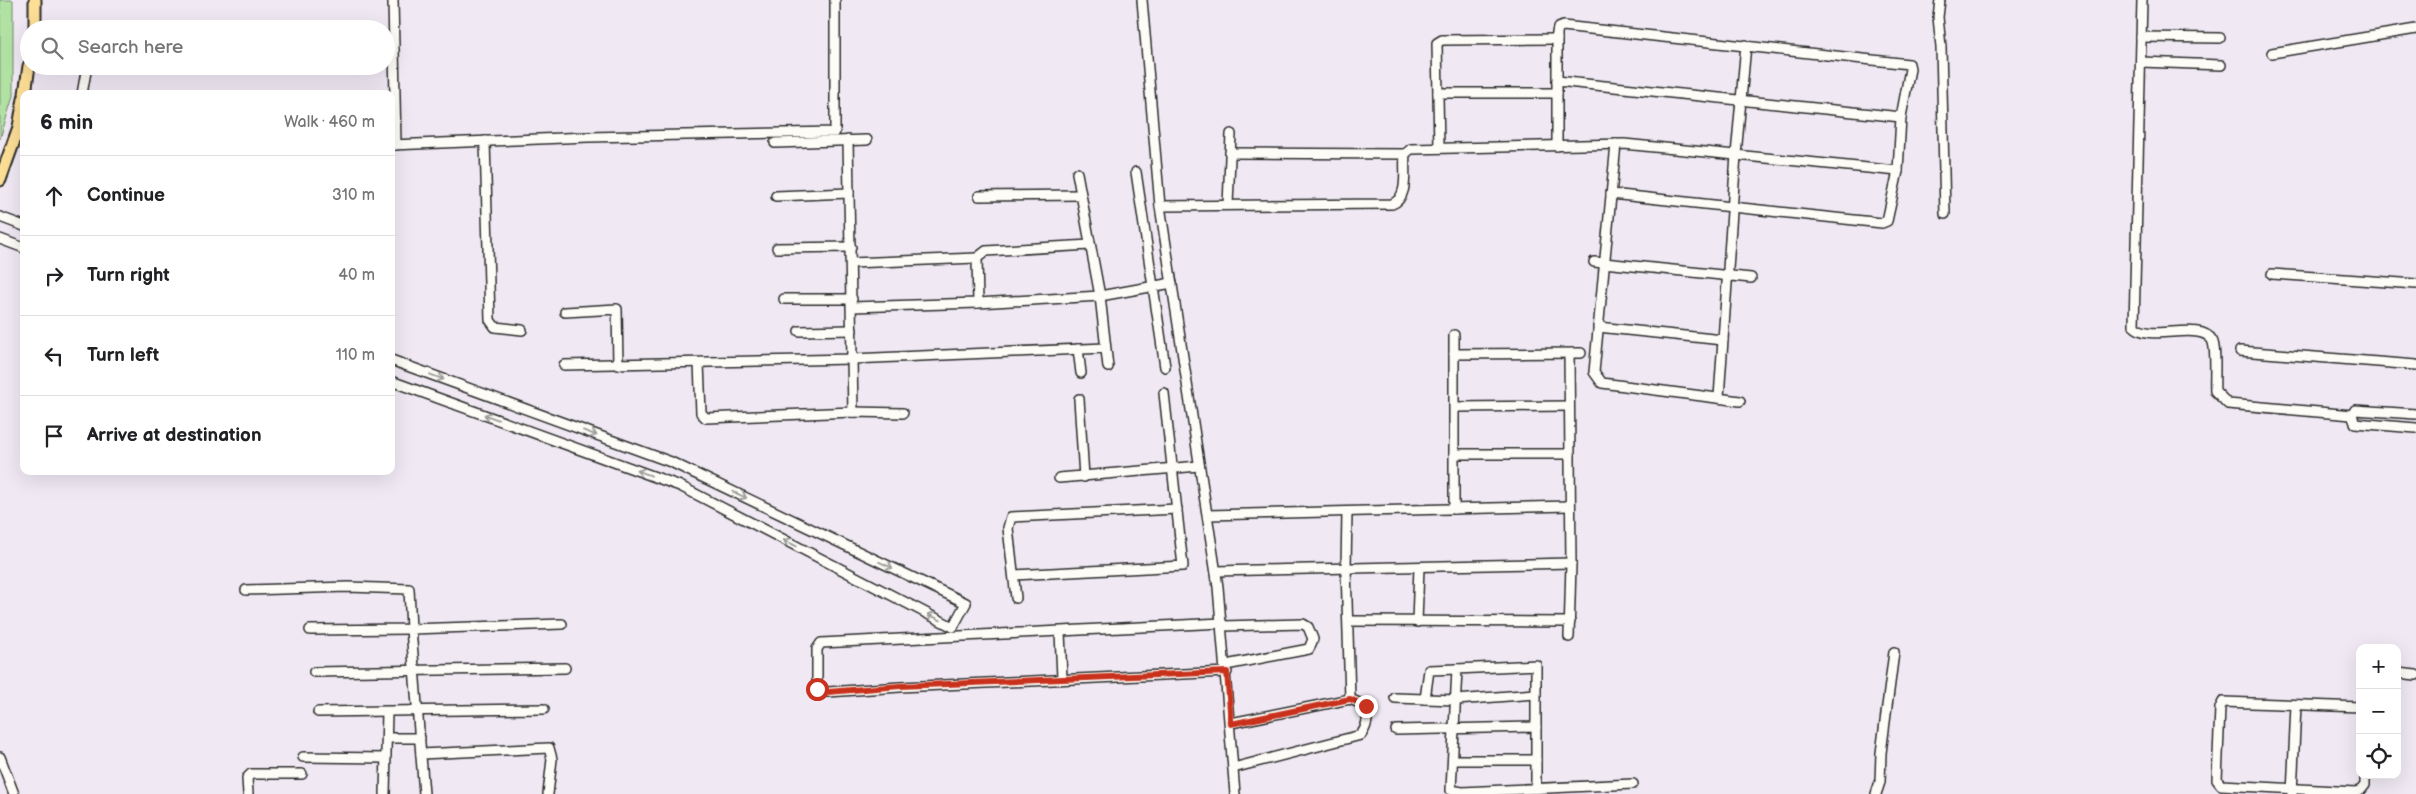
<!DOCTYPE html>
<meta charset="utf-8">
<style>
:root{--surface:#fff;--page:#f6f6f6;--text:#202124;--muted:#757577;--line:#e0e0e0}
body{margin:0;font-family:"Balsamiq Sans",sans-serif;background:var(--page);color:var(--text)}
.controls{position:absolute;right:15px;bottom:15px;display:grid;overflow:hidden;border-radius:10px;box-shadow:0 5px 20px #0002}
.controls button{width:45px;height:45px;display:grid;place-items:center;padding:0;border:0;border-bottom:1px solid var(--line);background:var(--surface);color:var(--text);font:25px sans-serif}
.stop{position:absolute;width:15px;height:15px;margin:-11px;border:4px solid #c8321e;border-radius:50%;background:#fff}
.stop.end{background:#c8321e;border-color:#fff;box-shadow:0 1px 5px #0008}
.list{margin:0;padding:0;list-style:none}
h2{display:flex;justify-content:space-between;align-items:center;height:65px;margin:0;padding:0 20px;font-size:21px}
h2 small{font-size:16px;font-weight:400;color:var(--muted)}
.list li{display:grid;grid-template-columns:32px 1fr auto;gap:15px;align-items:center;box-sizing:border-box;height:80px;padding:0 20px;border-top:1px solid var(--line)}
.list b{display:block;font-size:19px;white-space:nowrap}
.list em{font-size:16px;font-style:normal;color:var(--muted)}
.icon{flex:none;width:28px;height:28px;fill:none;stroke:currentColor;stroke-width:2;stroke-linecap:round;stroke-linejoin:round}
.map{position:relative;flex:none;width:2416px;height:794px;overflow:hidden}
.search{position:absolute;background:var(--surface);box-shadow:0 5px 20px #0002;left:20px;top:20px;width:375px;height:55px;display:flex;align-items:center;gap:12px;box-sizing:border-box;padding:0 18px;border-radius:28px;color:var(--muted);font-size:19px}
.panel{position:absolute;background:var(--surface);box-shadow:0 5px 20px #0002;left:20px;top:90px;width:375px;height:385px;border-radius:10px}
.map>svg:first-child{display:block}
.green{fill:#b1e2a3;stroke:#6e8667}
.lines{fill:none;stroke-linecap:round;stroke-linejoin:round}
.minor-casing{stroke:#2b2b2b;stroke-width:12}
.major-casing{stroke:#2b2b2b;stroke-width:15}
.minor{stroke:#fdfcf7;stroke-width:9}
.major{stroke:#fcde96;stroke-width:11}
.oneway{stroke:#9e9e9b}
.route{stroke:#c8321e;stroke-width:6}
</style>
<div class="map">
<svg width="2416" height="794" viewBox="0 0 2416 794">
<rect width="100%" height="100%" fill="#f0e9f4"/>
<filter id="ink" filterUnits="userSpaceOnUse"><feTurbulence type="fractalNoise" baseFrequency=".02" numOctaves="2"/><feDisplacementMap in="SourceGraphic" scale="10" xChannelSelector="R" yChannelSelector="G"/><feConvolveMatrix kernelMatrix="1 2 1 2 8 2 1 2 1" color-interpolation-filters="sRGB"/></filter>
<g filter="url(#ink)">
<polygon class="green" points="0,0 13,0 13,96 0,139"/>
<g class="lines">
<defs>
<g id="minor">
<polyline points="393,0 396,145"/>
<polyline points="1142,0 1160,206 1218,587 1235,794"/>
<polyline points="1940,0 1938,17 1941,47 1945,214"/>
<path d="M2142 0 2134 326C2149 343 2200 320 2212 340 2217 349 2214 380 2215 391L2228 404 2352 415"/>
<polyline points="2141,37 2220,38"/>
<polyline points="2272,53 2416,29"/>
<polyline points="2141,62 2221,65"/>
<polyline points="1557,81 1901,117"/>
<polyline points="1438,93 1557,93"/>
<polyline points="82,94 87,66"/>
<polyline points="848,140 853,412"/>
<polyline points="485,141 490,320 495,327 522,330"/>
<polyline points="775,143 867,140"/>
<polyline points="1616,144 1594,372 1602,383 1740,401"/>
<polyline points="391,145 588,137 835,132 835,0"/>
<polyline points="1557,146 1557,33 1558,28 1563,26 1909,64 1910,69 1901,117 1898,171 1887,221 1882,223 1611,194"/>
<polyline points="1439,148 1437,43 1442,40 1557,39"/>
<polyline points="1230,153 1405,154"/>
<polyline points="1136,172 1165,367"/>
<polyline points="1077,173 1100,296 1108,367"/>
<polyline points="776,196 849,193"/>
<polyline points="979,196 1080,195"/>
<polyline points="1228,205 1231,134"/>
<path d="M1160 206 1392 204C1410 197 1403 170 1405 154L1411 149 1624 144 1898 171"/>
<polyline points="0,217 24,226"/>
<polyline points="0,239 24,248"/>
<polyline points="777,248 851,247"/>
<polyline points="1594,262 1751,278"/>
<polyline points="851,263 977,258"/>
<polyline points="2272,274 2416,284"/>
<polyline points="784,299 852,299"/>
<polyline points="978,303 977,258 986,251 1090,245"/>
<polyline points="852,307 978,303 1100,296 1172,283"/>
<polyline points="565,312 617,309 618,365"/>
<polyline points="1598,327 1723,340"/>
<polyline points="799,331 852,330"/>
<polyline points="1454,335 1454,509"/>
<polyline points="1078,349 1081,373"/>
<polyline points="2240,351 2416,365"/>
<polyline points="1454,354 1581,353"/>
<polyline points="391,360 671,462 966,603 953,627 680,486 391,381"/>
<polyline points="699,363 701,413 706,418 853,412 903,413"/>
<polyline points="564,365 852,359 1105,348"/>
<polyline points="1719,397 1736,155 1746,45"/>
<polyline points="1079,399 1084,477"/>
<polyline points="1455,407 1569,406"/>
<polyline points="2416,414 2355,410 2352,415 2355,423 2416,428"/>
<polyline points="1454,454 1570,454"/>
<polyline points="1059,478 1199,466"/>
<polyline points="1347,512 1346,568 1350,699"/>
<polyline points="1208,515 1570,506"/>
<polyline points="1216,571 1571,563"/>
<polyline points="1014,575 1183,566 1164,393"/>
<polyline points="246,590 348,587 409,589 411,629 310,630"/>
<polyline points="1016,598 1008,528 1011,517 1177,509"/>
<polyline points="1349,621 1570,622"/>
<polyline points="1417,622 1419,567"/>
<polyline points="1222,623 821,643 817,649 817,689 820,692 828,692 900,687 1227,672"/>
<polyline points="1222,626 1303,624 1308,627 1313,639 1309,649 1226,665"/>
<polyline points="1060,632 1062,678"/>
<polyline points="1569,637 1571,563 1569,354"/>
<polyline points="314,672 565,668"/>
<polyline points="2397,673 2416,675"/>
<polyline points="1395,698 1456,700 1536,694"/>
<polyline points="1425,699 1429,670 1457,669"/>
<polyline points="2360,707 2223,702 2220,708 2217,780 2221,785 2356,792 2361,790 2365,785 2365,775"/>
<polyline points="318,712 544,709"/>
<path d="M1231 723 1350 699 1366 706C1368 718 1368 725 1361 735L1233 768"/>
<polyline points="1396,730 1536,727"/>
<polyline points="387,738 420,738"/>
<polyline points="421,754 549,748 552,759 548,794"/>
<polyline points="0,757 14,794"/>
<polyline points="303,757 385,758"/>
<polyline points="1453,760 1536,760"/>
<polyline points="1536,789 1536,665 1457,669 1451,790 1462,792 1633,784"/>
<polyline points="248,794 247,778 251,774 302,774"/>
<polyline points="385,794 387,712"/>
<polyline points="424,794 411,629 562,624"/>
<polyline points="1876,794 1880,782 1881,753 1894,652"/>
<polyline points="2292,794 2296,705"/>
</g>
<g id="major">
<polyline points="35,0 35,29"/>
<polyline points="25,94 29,66"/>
<polyline points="0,180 19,127 24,99"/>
</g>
</defs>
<use href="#minor" class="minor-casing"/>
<use href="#major" class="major-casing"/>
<use href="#minor" class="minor"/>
<use href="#major" class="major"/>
</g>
<defs><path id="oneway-shaft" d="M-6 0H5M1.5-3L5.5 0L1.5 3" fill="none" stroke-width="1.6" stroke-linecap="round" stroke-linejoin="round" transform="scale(1.25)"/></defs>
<g class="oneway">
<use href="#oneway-shaft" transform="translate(437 377) rotate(20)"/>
<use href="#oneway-shaft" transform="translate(491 417) rotate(-160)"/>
<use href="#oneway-shaft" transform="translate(590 433) rotate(20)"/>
<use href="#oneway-shaft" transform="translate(644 473) rotate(-160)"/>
<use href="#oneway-shaft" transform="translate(740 495) rotate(25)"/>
<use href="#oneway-shaft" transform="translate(790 543) rotate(-153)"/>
<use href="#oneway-shaft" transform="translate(886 565) rotate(25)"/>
<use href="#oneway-shaft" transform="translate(934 617) rotate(-153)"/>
</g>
</g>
<g class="lines" filter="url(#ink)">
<polyline class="route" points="817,689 820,692 828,692 900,686 1227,672 1231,724 1350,699 1366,706"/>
</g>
</svg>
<div class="controls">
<button>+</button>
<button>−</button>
<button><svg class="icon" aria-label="locate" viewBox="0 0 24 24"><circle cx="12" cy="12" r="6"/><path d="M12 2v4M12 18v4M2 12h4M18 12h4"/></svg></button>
</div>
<div class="stop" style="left:817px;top:689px"></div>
<div class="stop end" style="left:1366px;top:706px"></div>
<div class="search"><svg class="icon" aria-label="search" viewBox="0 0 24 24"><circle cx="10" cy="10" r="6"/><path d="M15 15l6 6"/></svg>Search here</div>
<section class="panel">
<h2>6 min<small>Walk · 460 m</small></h2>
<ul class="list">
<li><svg class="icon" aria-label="ahead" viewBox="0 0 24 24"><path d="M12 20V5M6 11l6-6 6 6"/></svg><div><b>Continue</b></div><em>310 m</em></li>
<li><svg class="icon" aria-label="right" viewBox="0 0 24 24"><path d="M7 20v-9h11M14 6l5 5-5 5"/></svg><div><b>Turn right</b></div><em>40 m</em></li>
<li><svg class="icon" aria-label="left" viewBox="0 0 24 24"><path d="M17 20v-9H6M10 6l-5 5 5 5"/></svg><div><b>Turn left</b></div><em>110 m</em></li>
<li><svg class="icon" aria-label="arrive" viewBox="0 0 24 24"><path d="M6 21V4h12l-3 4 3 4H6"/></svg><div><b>Arrive at destination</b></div></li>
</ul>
</section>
</div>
